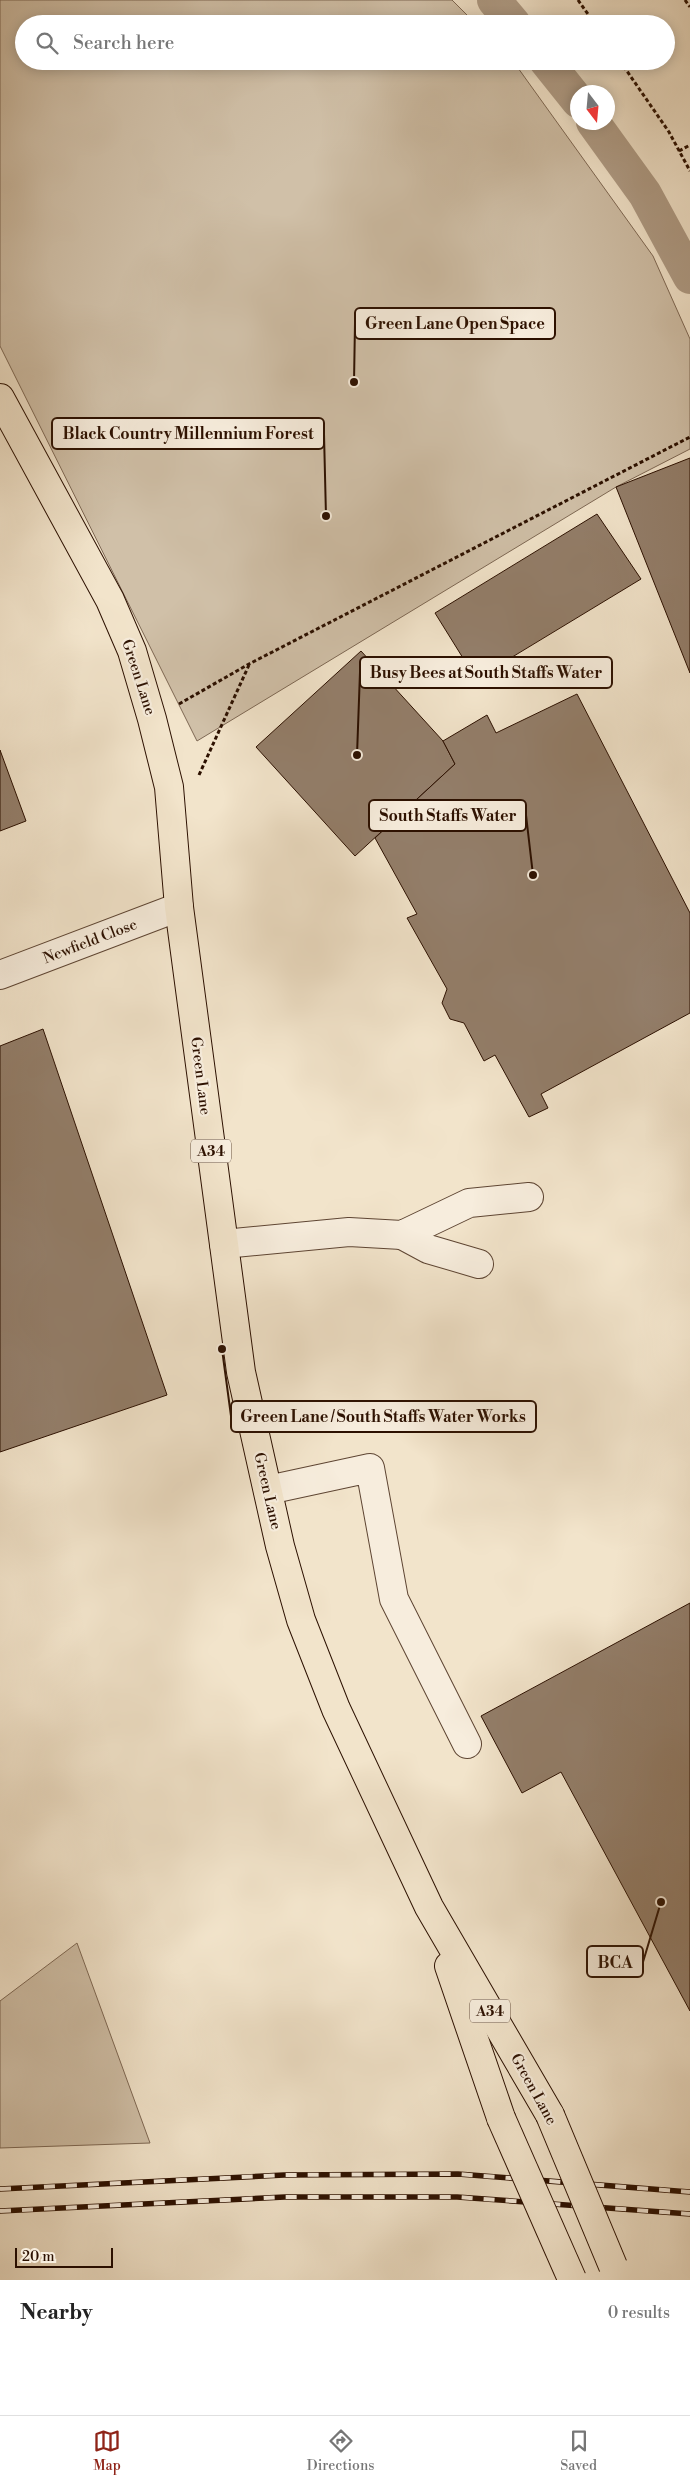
<!DOCTYPE html>
<style>
:root{--surface:#fff;--page:#f6f6f6;--text:#222;--muted:#767676;--line:#e0e0e0;--accent:#8f2418}
body{margin:0;font-family:"Libre Bodoni",serif;background:var(--page);color:var(--text)}
.compass{position:absolute;left:570px;top:85px;width:45px;height:45px;border-radius:50%;background:var(--surface);box-shadow:0 2px 12px #0003;rotate:164deg}
.scale{position:absolute;left:15px;bottom:12px;width:98px;box-sizing:border-box;padding-left:5px;border:2px solid #2c1000;border-top:0;font-size:14px;line-height:18px;white-space:nowrap;color:#2c1000;-webkit-text-stroke:4px #f7eddd;paint-order:stroke}
.list{margin:0;padding:0;list-style:none}
h2{display:flex;justify-content:space-between;align-items:center;height:65px;margin:0;padding:0 20px;font-size:21px}
h2 small{font-size:16px;font-weight:400;color:var(--muted)}
.icon{flex:none;width:28px;height:28px;fill:none;stroke:currentColor;stroke-width:2;stroke-linecap:round;stroke-linejoin:round}
.map{position:relative;flex:none;width:690px;height:2280px;overflow:hidden}
.search{position:absolute;background:var(--surface);box-shadow:0 2px 12px #0003;left:15px;right:15px;top:15px;height:55px;display:flex;align-items:center;gap:12px;box-sizing:border-box;padding:0 18px;border-radius:28px;color:var(--muted);font-size:19px}
.sheet{height:135px;background:var(--surface)}
nav{display:flex;justify-content:space-around;align-items:center;box-sizing:border-box;height:70px;border-top:1px solid var(--line);background:var(--surface);font-size:14px;color:var(--muted)}
nav a{display:grid;justify-items:center;gap:2px}
nav .on{color:var(--accent)}
.map>svg:first-child{display:block}
.green{fill:#d0c0a8;stroke:#7e6854}
.lines{fill:none;stroke-linecap:round;stroke-linejoin:round}
.canal{stroke:#af9c86;stroke-width:34}
.building{fill:#937e6a;stroke:#2c1000}
.minor-casing{stroke:#5e4533;stroke-width:30}
.highway-casing{stroke:#2c1000;stroke-width:30}
.path{stroke:#2c1000;stroke-width:3;stroke-dasharray:4 2.5;stroke-linecap:butt}
.minor{stroke:#f7eddd;stroke-width:28}
.highway{stroke:#f2e4cb;stroke-width:28}
.rail-casing{stroke:#2c1000;stroke-width:5.5}
.rail{stroke:#f7eddd;stroke-width:4;stroke-dasharray:11;stroke-linecap:butt}
.highway-bridge-casing{stroke:#2c1000;stroke-width:30;stroke-linecap:butt}
.highway-bridge{stroke:#f2e4cb;stroke-width:28}
.labels{text-anchor:middle;stroke-width:4.5;stroke-linejoin:round;paint-order:stroke}
.shield{fill:#f7eddd;stroke:#695242;stroke-width:1}
.shield-label{font-size:14px;font-weight:bold;fill:#2c1000}
.street-label{font-size:15px;fill:#2c1000;stroke:#f7eddd}
.leader{fill:none;stroke:#2c1000;stroke-width:2}
.callout-dot{fill:#2c1000;stroke:#f7eddd;stroke-width:2}
.callout{fill:#f7eddd;stroke:#2c1000;stroke-width:2}
.callout-label{font-size:16px;text-anchor:middle;font-weight:bold;fill:#2c1000}
</style>
<div class="map">
<svg width="690" height="2280" viewBox="0 0 690 2280">
<rect width="100%" height="100%" fill="#f2e4cb"/>
<filter id="stains"><feTurbulence type="fractalNoise" baseFrequency=".004" numOctaves="4"/><feColorMatrix values="0 0 0 0 .2 0 0 0 0 .09 0 0 0 0 .02 0 0 0 .5 -.17"/></filter>
<radialGradient id="worn" r=".72"><stop offset=".6" stop-color="#630" stop-opacity="0"/><stop offset="1" stop-color="#630" stop-opacity=".3"/></radialGradient>
<g class="green">
<polygon points="0,0 452,0 476,24 24,24 24,61 513,61 653,256 690,339 690,449 616,487 197,741 0,346"/>
<polygon points="77,1943 150,2143 0,2148 0,2001"/>
</g>
<g class="lines">
<g class="canal">
<polyline points="494,0 514,24"/>
<polyline points="546,61 578,101"/>
<polyline points="593,122 645,194 690,277"/>
</g>
</g>
<g class="building">
<polygon points="690,458 690,673 616,487"/>
<polygon points="597,514 641,579 476,679 435,613"/>
<polygon points="361,651 443,741 455,764 355,856 256,747"/>
<polygon points="577,694 690,913 690,1013 541,1094 548,1108 529,1117 495,1055 484,1061 464,1023 450,1019 442,1003 447,989 407,918 417,914 375,838 455,764 443,741 487,715 496,733"/>
<polygon points="0,750 26,821 0,831"/>
<polygon points="43,1029 167,1395 0,1452 0,1046"/>
<polygon points="690,1603 690,2011 561,1772 522,1793 481,1716"/>
</g>
<g class="lines">
<defs>
<g id="minor">
<polyline points="0,975 179,907"/>
<polyline points="402,1235 428,1249 479,1264"/>
<polyline points="224,1244 349,1232 402,1235 469,1203 529,1197"/>
<polyline points="268,1490 370,1468 394,1599 467,1744"/>
</g>
<g id="highway">
<polyline points="0,398 110,600 132,651 152,719 169,787 179,907 241,1372 280,1546 301,1620 336,1709 429,1907 550,2115"/>
<polyline points="449,1966 501,2118"/>
</g>
</defs>
<use href="#minor" class="minor-casing"/>
<use href="#highway" class="highway-casing"/>
<g class="path">
<polyline points="578,0 595,24"/>
<polyline points="685,0 690,7"/>
<polyline points="620,61 669,132 690,171"/>
<polyline points="679,151 690,145"/>
<polyline points="179,704 249,664 690,437"/>
<polyline points="199,775 249,665"/>
</g>
<use href="#minor" class="minor"/>
<use href="#highway" class="highway"/>
<defs>
<g id="rail">
<polyline points="0,2189 284,2175 458,2174 690,2192"/>
<polyline points="0,2211 285,2197 457,2197 690,2214"/>
</g>
</defs>
<use href="#rail" class="rail-casing"/>
<use href="#rail" class="rail"/>
<defs>
<g id="highway-bridge">
<polyline points="550,2115 613,2266"/>
<polyline points="501,2118 572,2279"/>
</g>
</defs>
<use href="#highway-bridge" class="highway-bridge-casing"/>
<use href="#highway-bridge" class="highway-bridge"/>
</g>
<g class="labels">
<g class="shield">
<rect x="191" y="1139.5" width="40" height="23" rx="4"/>
<rect x="470" y="1999.5" width="40" height="23" rx="4"/>
</g>
<g class="shield-label">
<text x="211" y="1156">A34</text>
<text x="490" y="2016">A34</text>
</g>
<g class="street-label">
<text transform="translate(139 677) rotate(72)" y="5">Green Lane</text>
<text transform="translate(90 941) rotate(-21)" y="5">Newfield Close</text>
<text transform="translate(201 1076) rotate(83)" y="5">Green Lane</text>
<text transform="translate(268 1491) rotate(77)" y="5">Green Lane</text>
<text transform="translate(534 2089) rotate(61)" y="5">Green Lane</text>
</g>
</g>
<path class="leader" d="M354 382L355 323M326 516L324 434M357 755L360 672M533 875L526 815M222 1349L231 1416M661 1902L643 1962"/>
<g class="callout-dot">
<circle cx="354" cy="382" r="5"/>
<circle cx="326" cy="516" r="5"/>
<circle cx="357" cy="755" r="5"/>
<circle cx="533" cy="875" r="5"/>
<circle cx="222" cy="1349" r="5"/>
<circle cx="661" cy="1902" r="5"/>
</g>
<g class="callout">
<rect x="355" y="308" width="200" height="31" rx="5"/>
<rect x="52" y="418" width="272" height="31" rx="5"/>
<rect x="360" y="657" width="252" height="31" rx="5"/>
<rect x="369" y="800" width="157" height="31" rx="5"/>
<rect x="231" y="1401" width="305" height="31" rx="5"/>
<rect x="587" y="1946" width="56" height="31" rx="5"/>
</g>
<g class="callout-label">
<text x="455" y="329">Green Lane Open Space</text>
<text x="188" y="439">Black Country Millennium Forest</text>
<text x="486" y="678">Busy Bees at South Staffs Water</text>
<text x="448" y="821">South Staffs Water</text>
<text x="383" y="1422">Green Lane / South Staffs Water Works</text>
<text x="615" y="1968">BCA</text>
</g>
<rect width="100%" height="100%" filter="url(#stains)"/>
<rect width="100%" height="100%" fill="url(#worn)"/>
</svg>
<svg class="compass" viewBox="-18 -18 36 36"><path d="M0-13l5 13h-10z" fill="#e53935"/><path d="M0 13l5-13h-10z" fill="#767676"/></svg>
<div class="scale">20 m</div>
<div class="search"><svg class="icon" aria-label="search" viewBox="0 0 24 24"><circle cx="10" cy="10" r="6"/><path d="M15 15l6 6"/></svg>Search here</div>
</div>
<section class="sheet">
<h2>Nearby<small>0 results</small></h2>
<ul class="list">
</ul>
</section>
<nav>
<a class="on"><svg class="icon" aria-label="map" viewBox="0 0 24 24"><path d="M3 6l6-2 6 2 6-2v14l-6 2-6-2-6 2zM9 4v14M15 6v14"/></svg>Map</a>
<a><svg class="icon" aria-label="directions" viewBox="0 0 24 24"><path d="M12 3l9 9-9 9-9-9zM9 14v-3h6M13 9l2 2-2 2"/></svg>Directions</a>
<a><svg class="icon" aria-label="saved" viewBox="0 0 24 24"><path d="M7 4h10v16l-5-4-5 4z"/></svg>Saved</a>
</nav>
